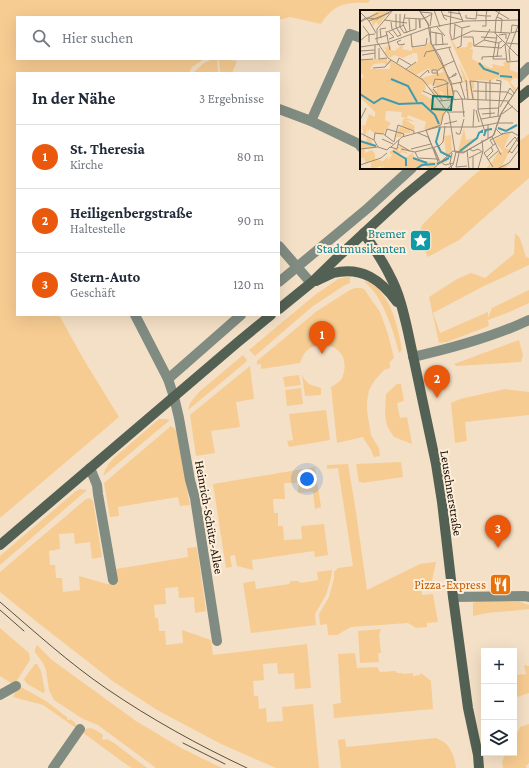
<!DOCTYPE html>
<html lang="de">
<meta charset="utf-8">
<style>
:root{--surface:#fff;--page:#f6f6f7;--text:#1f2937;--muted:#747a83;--line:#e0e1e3;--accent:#ea580c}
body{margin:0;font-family:"Crimson Pro",serif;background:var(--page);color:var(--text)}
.controls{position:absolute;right:12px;bottom:12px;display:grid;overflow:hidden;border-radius:0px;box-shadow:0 4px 16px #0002}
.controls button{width:36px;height:36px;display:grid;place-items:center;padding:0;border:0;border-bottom:1px solid var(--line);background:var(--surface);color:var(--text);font:20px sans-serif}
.you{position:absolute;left:307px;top:479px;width:14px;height:14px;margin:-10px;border:3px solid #fff;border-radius:50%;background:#1a73e8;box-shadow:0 0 0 6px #1a73e833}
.badge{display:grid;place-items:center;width:26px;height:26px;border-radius:50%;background:var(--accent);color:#fff;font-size:13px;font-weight:700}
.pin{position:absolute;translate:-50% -33px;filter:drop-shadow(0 1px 2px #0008)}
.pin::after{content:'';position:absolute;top:21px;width:14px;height:12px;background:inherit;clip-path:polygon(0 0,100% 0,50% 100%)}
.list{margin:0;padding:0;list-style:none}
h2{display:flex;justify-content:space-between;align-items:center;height:52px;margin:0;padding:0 16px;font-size:17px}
h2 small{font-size:13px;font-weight:400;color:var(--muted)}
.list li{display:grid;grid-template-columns:26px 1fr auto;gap:12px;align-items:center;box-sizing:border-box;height:64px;padding:0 16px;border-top:1px solid var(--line)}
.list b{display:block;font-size:15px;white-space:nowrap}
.list p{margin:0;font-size:13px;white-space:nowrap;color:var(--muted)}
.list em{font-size:13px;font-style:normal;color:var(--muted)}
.icon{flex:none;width:22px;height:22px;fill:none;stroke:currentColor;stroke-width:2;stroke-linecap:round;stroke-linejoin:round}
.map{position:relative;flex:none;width:529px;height:768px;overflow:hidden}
.search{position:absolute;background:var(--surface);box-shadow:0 4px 16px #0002;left:16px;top:16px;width:264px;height:44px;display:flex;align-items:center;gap:10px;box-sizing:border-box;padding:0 14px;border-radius:0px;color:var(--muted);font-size:15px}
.panel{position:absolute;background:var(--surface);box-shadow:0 4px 16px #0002;left:16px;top:72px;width:264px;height:244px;border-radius:0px}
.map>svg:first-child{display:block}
.green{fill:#f7cc92}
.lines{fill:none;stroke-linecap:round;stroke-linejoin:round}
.street{stroke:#808b82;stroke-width:10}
.secondary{stroke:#526154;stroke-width:10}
.tram{stroke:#584e40;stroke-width:1}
.labels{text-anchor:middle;stroke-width:4;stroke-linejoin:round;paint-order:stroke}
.culture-label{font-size:13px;fill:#0d838f;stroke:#feeed9;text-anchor:end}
.street-label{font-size:13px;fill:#120c04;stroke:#feeed9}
.food-label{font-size:13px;fill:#c56008;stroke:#feeed9;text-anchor:end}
.inset-river{fill:none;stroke:#409bae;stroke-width:2}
.inset-road{fill:none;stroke:#9a8b78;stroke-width:1}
.view{fill:#0f766e;fill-opacity:0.15;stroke:#0f766e;stroke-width:2}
.inset-edge{fill:none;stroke:#120c04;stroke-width:2}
</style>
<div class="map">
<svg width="529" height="768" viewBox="0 0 529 768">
<rect width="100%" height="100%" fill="#f4e0c6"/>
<g class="green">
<path d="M0 0H370L368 3C346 2 334 4 321 24L290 17 279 20V17H17V59H204L192 67 189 73H17V315H59L84 360 119 417 0 518Z"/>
<polygon points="213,59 217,59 218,73 193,73 204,63"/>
<polygon points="219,59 237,61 232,73 220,73"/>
<polygon points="529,134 529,178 459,240 428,257 417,236 423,224 449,198 475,174 483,168 518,168 518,142"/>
<polygon points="515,233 520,238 526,257 529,258 529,265 482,287 433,313 440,333 488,312 488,318 492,308 529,290 529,303 507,313 488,320 489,326 447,342 439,343 429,297 457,279 471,273 485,278 514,254"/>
<polygon points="346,277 350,277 350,283 345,285 313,306 255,356 249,350 315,295 338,279"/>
<path d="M365 280C390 290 398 326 402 350L399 353C394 333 388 314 377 296 374 291 369 286 365 282Z"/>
<path d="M355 288H361L364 289 380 312 388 334 394 358 389 363 390 364V368L384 370 375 380 369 390 367 402V411L371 435 375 442 379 448 380 456 374 457C372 454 372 451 370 448 367 444 365 441 363 437L337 443 331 387C334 385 338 383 341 380 345 374 346 362 342 355 334 342 313 341 304 354 303 356 301 360 300 363L261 369V364L257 365V361L317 311 350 290Z"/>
<polygon points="519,340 523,355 521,362 456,366 454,364"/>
<polygon points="243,355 247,360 246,362 188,410 190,403 199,392"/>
<polygon points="250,366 254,399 236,402 240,427 211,431 215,453 196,456 190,415"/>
<polygon points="299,375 301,385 285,387 283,377"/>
<path d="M302 375C307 385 311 385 321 388V395L305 396Z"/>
<polygon points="397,384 401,384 404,401 397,403 400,418 407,417 412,444 394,437 387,426 385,415 386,394"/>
<polygon points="301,388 303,404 287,406 285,390"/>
<polygon points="505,389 529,392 529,415 465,422 467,441 455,443 451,403 460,399"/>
<polygon points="326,410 330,440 289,447 287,441 293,440 289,414"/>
<path d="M159 419H166L170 420 103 476C105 469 108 464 114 458Z"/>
<polygon points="171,426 176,430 190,505 180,506 178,497 118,507 119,516 110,517 104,483"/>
<polygon points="401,462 403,477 362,483 362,482 359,482 356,464"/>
<polygon points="348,464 356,512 367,590 420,564 436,562 432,581 421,582 422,595 433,594 438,622 427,623 427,627 416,628 408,623 351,627 337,635 328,635 327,624 320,625 319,614 329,597 334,578 334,572 338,568 353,566 338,468 327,469 327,465"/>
<polygon points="315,467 321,507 315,509 313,492 298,493 298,483 284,483 285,499 273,499 274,513 278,513 278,526 283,526 284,540 302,539 301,526 324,524 328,555 315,557 314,551 252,560 253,570 237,566 235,555 230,556 232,567 226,568 213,484"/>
<polygon points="80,489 87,490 0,565 0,556 76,491"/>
<polygon points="90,498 93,501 102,557 92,559 90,542 75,544 74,533 59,534 60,549 49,551 50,565 55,565 56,578 62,578 63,592 80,590 79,576 107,584 118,583 116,569 188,557 187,548 197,547 206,611 195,613 194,597 179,598 178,587 165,588 166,604 154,605 155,618 158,618 159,631 165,631 166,645 183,643 182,630 211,640 213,655 307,644 311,688 295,689 294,673 278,674 277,663 263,664 264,680 253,681 254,696 258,696 259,709 266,708 267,722 283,721 282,707 313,704 319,768 276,768 221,744 157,710 114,682 37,622 0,592 0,572 86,499"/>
<polygon points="332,570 331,578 326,595 315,614 316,625 251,633 243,583 255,581 256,589 289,584 291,581 298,581 301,583 318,580 317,572"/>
<path d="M479 600 520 602 529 605V609C511 612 491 611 473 616V603Z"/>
<polygon points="0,628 29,653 30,660 14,685 0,676"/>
<polygon points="381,629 379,635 381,653 378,653 379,662 360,663 358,631"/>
<polygon points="37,645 52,660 136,721 181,748 222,768 156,768 98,725 83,719 54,700 49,690 46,670 43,663 35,652 35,649"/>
<polygon points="355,653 357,668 377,667 380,672 396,671 397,673 402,673 403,674 413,673 413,676 420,675 421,673 431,681 433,709 334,718 333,704 341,703 338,654"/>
<polygon points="35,664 37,664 41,671 45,691 43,693 26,683 24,679"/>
<polygon points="524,665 529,666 529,693 514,698 514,675 526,674"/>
<path d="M21 687 46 701 68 718 67 720H69L70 719C74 722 77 723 76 728L43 705 13 697 17 688Z"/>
<polygon points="529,724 529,763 526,766 527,768 503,768 502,762 506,753 514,753 514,739 520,727"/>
<polygon points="90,728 96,730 103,735 102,739 103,740 107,739 114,743 147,768 132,768 127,765 82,732 85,729"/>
<path d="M436 738C439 740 443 741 445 743 452 749 455 759 456 768H341L338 740 345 739 346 747Z"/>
</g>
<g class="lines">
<g class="street">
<polyline points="518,78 529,67"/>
<polyline points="279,109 311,121 359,144 361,147"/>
<polyline points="311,121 350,34 361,38"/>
<polyline points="279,246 311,283"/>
<polyline points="279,282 368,208 412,168"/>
<polyline points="135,315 168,379 174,397 179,418 190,480 195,498 217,641"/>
<path d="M413 357C453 348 493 337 529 320"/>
<polyline points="168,379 241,315"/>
<polyline points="90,468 97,485 98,494 113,580"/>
<polyline points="453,597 525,596 529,597"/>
<polyline points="0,695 16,686"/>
<polyline points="53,768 80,729"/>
</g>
<g class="secondary">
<polyline points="518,99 529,90"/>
<path d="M364 233C373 247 383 261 390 276 399 292 404 314 408 332L436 464 442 502 453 597 468 708 478 755 479 768"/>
<path d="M316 281C322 278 328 275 333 273 362 266 381 280 397 302"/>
<polyline points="279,309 311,283 339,256 404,196 438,168"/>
<polyline points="0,545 238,342 271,315"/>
</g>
<g class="tram">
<path d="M0 602C35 632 69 663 107 689 151 719 198 745 247 768"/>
<polyline points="0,610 24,631"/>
<polyline points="183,743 225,764"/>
</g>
</g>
<defs>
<symbol id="sight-square" viewBox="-11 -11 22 22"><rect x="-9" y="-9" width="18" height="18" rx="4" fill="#0f9aa8" stroke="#feeed9"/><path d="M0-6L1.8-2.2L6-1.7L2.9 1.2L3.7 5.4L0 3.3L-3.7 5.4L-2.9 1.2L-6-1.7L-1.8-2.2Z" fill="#fff"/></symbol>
<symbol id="restaurant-square" viewBox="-11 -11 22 22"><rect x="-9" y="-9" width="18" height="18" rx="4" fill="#e8710a" stroke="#feeed9"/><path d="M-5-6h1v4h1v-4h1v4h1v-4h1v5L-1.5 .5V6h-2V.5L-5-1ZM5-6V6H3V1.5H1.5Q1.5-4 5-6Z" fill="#fff"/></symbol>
</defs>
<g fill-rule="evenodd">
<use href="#sight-square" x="408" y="228" width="25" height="25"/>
<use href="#restaurant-square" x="488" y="572" width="25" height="25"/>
</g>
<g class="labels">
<g class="culture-label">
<text x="406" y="238">Bremer<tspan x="406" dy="15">Stadtmusikanten</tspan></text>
</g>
<g class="street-label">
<text transform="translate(452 493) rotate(81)" y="5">Leuschnerstraße</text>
<text transform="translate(210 517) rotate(80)" y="5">Heinrich-Schütz-Allee</text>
</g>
<g class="food-label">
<text x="486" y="589">Pizza-Express</text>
</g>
</g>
<g transform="translate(360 10)">
<rect width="159" height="159" fill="#f4e0c6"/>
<path d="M20 0H30L19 15 16 12 13 16 12 11 6 8ZM88 25 97 38 107 37 108 32H112L113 36 110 39H113L112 49 130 58H133L132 54 133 50 132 54 140 56H145L143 53 146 51 150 52V60L159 63V69L154 68 150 72 156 79 154 81 148 71 137 67 144 71 136 68 130 71 118 70 114 72V79L112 78 115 89H112L108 68ZM52 30 54 38 66 36 70 31 83 56 88 55 84 59 90 69 86 76 88 79 87 74 90 75 89 79 92 78 93 82 91 70 93 74 104 71 99 53 106 67 108 73 109 88 108 81 103 80 108 79 106 69 107 72 92 75 94 82 93 88 88 89V84L84 87 82 82 79 81 83 86 84 89 81 84 80 89 76 83 78 89 70 78 77 80V77L73 74 67 75 65 73 66 79 61 83 73 90 76 98 83 97 86 101 80 116 64 120 66 112 48 105 47 108 56 112 46 110 55 116 54 121 50 120V123L51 121 53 123H42L41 127H35L40 117 45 119 42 116 43 109 47 108 41 107 42 102 26 101 25 110 31 113 23 124H15L9 119 7 126 12 131 13 138 5 139V143L12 140 15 144V149L23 151 29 146 27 152 32 145 29 142 40 136 43 137 38 139 39 142 43 137 50 141 52 139 49 142 45 139 43 141 47 142V144L42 142 39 144 42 146 47 147 53 142 54 148 60 151 78 152 76 158 73 159 76 154 73 159H63L68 158 66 155 59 159H24V154L23 159 21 156 11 159V151L5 153V159V153L0 155 5 153V149L0 151 5 148H0V129L6 132 8 118 4 128 2 115 5 116 9 104 15 107V102L0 87V69L4 67 0 61V50L27 48V52L30 50 47 60 58 51 57 43H52L51 48V44L43 48 34 45 30 48 24 43 26 40 23 37 26 38 27 35 28 38 29 35 30 37 31 34V40L34 41 44 34 42 39 52 41ZM24 53 26 56 30 53V59H10L14 54ZM69 58 70 61 77 59 73 61 77 62 82 58 83 62 62 68 56 65ZM104 118 106 130 117 128 104 141H98ZM138 122 142 124 151 122 144 137 150 140 142 156 149 155 144 159H131V155L130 159H126L130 153 126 147 131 154 138 142H143L134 130 145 124H141ZM91 125 92 141 88 146H94L88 148 87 152 83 153 85 152 82 149 88 146 86 144 84 126Z" fill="#f7cc92" fill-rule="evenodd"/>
<path class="inset-river" d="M119 53 124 59 139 64M140 66 152 67M31 69 48 76 57 92M0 84 14 93 22 88M22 88 39 94 62 93 75 105 79 114M80 117 76 132 81 142 91 147M138 118 146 121 157 115M124 126 126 120 132 119M0 131 16 136M33 141 46 149V156M100 141 117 128 119 123 122 121V123M53 148 67 153M77 154 89 148M56 159 62 155 75 154"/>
<path class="inset-road" d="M33 0 17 19V32L28 48 63 70 89 104 95 142 103 143 134 125 140 105 159 76M59 0 69 16M59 0 68 13 71 33 80 47 94 83 92 93 83 105 81 115 66 120 78 152M74 0 80 17M81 0 84 8 87 10M91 0 90 23 92 30 112 21 150 23 146 33M98 0 103 11M134 0 149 9M140 0 136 9 135 23 159 47M0 2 9 11 16 23M60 2 72 3 70 16M88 2 101 4M36 4V17L41 25 38 26M40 4V17L44 23 56 19V9M45 4 43 14 47 23M83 5 103 10M106 5V8L116 9 117 0M117 5 126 6 127 0M137 7 142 9 141 22M44 8 63 9 72 4M49 9 50 21M59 9 60 18V9M24 10 47 13M9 11 29 3M0 12 18 3M0 12 5 8 17 9 33 0M31 12 32 19 38 27M94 14 102 18 110 16M3 16 9 24V32M122 16H126V6H131M159 16 152 15 151 23 159 21M70 17 71 33 91 72 94 89M77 17 85 26M26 21 30 40M27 22 44 15M71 22 82 24 83 35M76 22V35M51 24 52 37 66 35 67 28M137 25 133 49H146M139 25 146 24V29M103 27H113L114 36 141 38 145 34M121 27 136 28M21 28 20 19 26 18M15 29 28 25M29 29 34 27 29 22M94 29 95 15M41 30 37 32 39 35 45 34M124 30 138 33 142 31M0 31 7 25 15 24M146 33 159 34M145 34 147 52 159 51M73 35 88 34M114 36 124 30 130 19M0 37 27 33 68 18 105 11 159 10M19 38V49L27 48M89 38 101 68M97 38 101 36 102 18M0 41 15 40M2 45 15 43M64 47 66 42 91 37M137 47 139 33M15 49V35M0 50 13 49M122 50V47L142 46M150 51 149 40 159 13M37 53 39 48 51 55M83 56 94 51M13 58 25 57 31 50M46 59 56 52M77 63H72V60H77M78 66 77 61 83 57M60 67 68 60 69 63M89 68 96 65V63L92 66M106 70 108 89M136 70 141 71 138 106M100 72 105 89M118 72V100L125 122M87 73 88 89M92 74 102 72 101 67M73 76 75 69 84 70 88 73M73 78 89 73M73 79 82 90M63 81 74 86M94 81H97L102 89 104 107M113 81 147 82 152 85M113 89 110 71 141 74M126 90V73M79 91 101 89 149 91M147 92 159 103M140 97 150 78 154 83M118 99 139 98M116 100 119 112M87 102H105M122 104 135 103M142 104 153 96M130 107V70M121 109 139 106M0 110 6 98M137 113H153M84 114 97 111M128 115V128M113 117 114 99M136 119 141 124 152 122 159 126M96 122 97 124H100L104 109M0 123 14 130 18 137M22 123 34 132M58 123 68 127 73 138M25 125 27 119 44 124 43 127M132 127 141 145M22 129 33 134M14 130 15 123 22 124M34 132 38 115 54 121V124M38 134 50 141M133 135 130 130 145 123M31 137 42 127 78 117H116L137 113M146 137 155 127 159 133 152 143 149 141M73 138 79 150 74 138M0 139 18 137 27 140M41 139 55 142 79 136 83 132 85 116M51 139 71 134M109 139 113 141 118 139 121 141M27 140 30 137 37 139 39 130M107 140 109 159M55 142 58 148 77 149 85 155 93 153M99 143 96 157 107 156M124 143 133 157M124 143 136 133M148 143 159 126M113 146V159M127 147 133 141 131 137M109 148 123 141M128 150 138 141M0 155 21 148 27 143M73 159 93 141 104 142 133 126 142 102 159 76M87 159 93 155 96 142M92 159 90 153 92 143M118 159 123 141 122 130M137 159 149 153 159 140"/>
<path class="view" d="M73 86 92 87 91 100 72 99Z"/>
<rect width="159" height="159" class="inset-edge"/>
</g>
</svg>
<div class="controls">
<button>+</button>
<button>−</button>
<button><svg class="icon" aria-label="layers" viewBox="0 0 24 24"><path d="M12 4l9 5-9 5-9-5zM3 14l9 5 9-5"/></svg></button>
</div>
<div class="you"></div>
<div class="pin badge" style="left:322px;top:354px">1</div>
<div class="pin badge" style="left:437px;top:398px">2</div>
<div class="pin badge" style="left:498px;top:548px">3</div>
<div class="search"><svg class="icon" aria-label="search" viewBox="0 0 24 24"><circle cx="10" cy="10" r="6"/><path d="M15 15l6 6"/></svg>Hier suchen</div>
<section class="panel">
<h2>In der Nähe<small>3 Ergebnisse</small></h2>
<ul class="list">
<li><span class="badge">1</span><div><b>St. Theresia</b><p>Kirche</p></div><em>80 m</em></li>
<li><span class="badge">2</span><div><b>Heiligenbergstraße</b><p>Haltestelle</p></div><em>90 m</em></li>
<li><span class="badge">3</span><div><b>Stern-Auto</b><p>Geschäft</p></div><em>120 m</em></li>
</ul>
</section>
</div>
